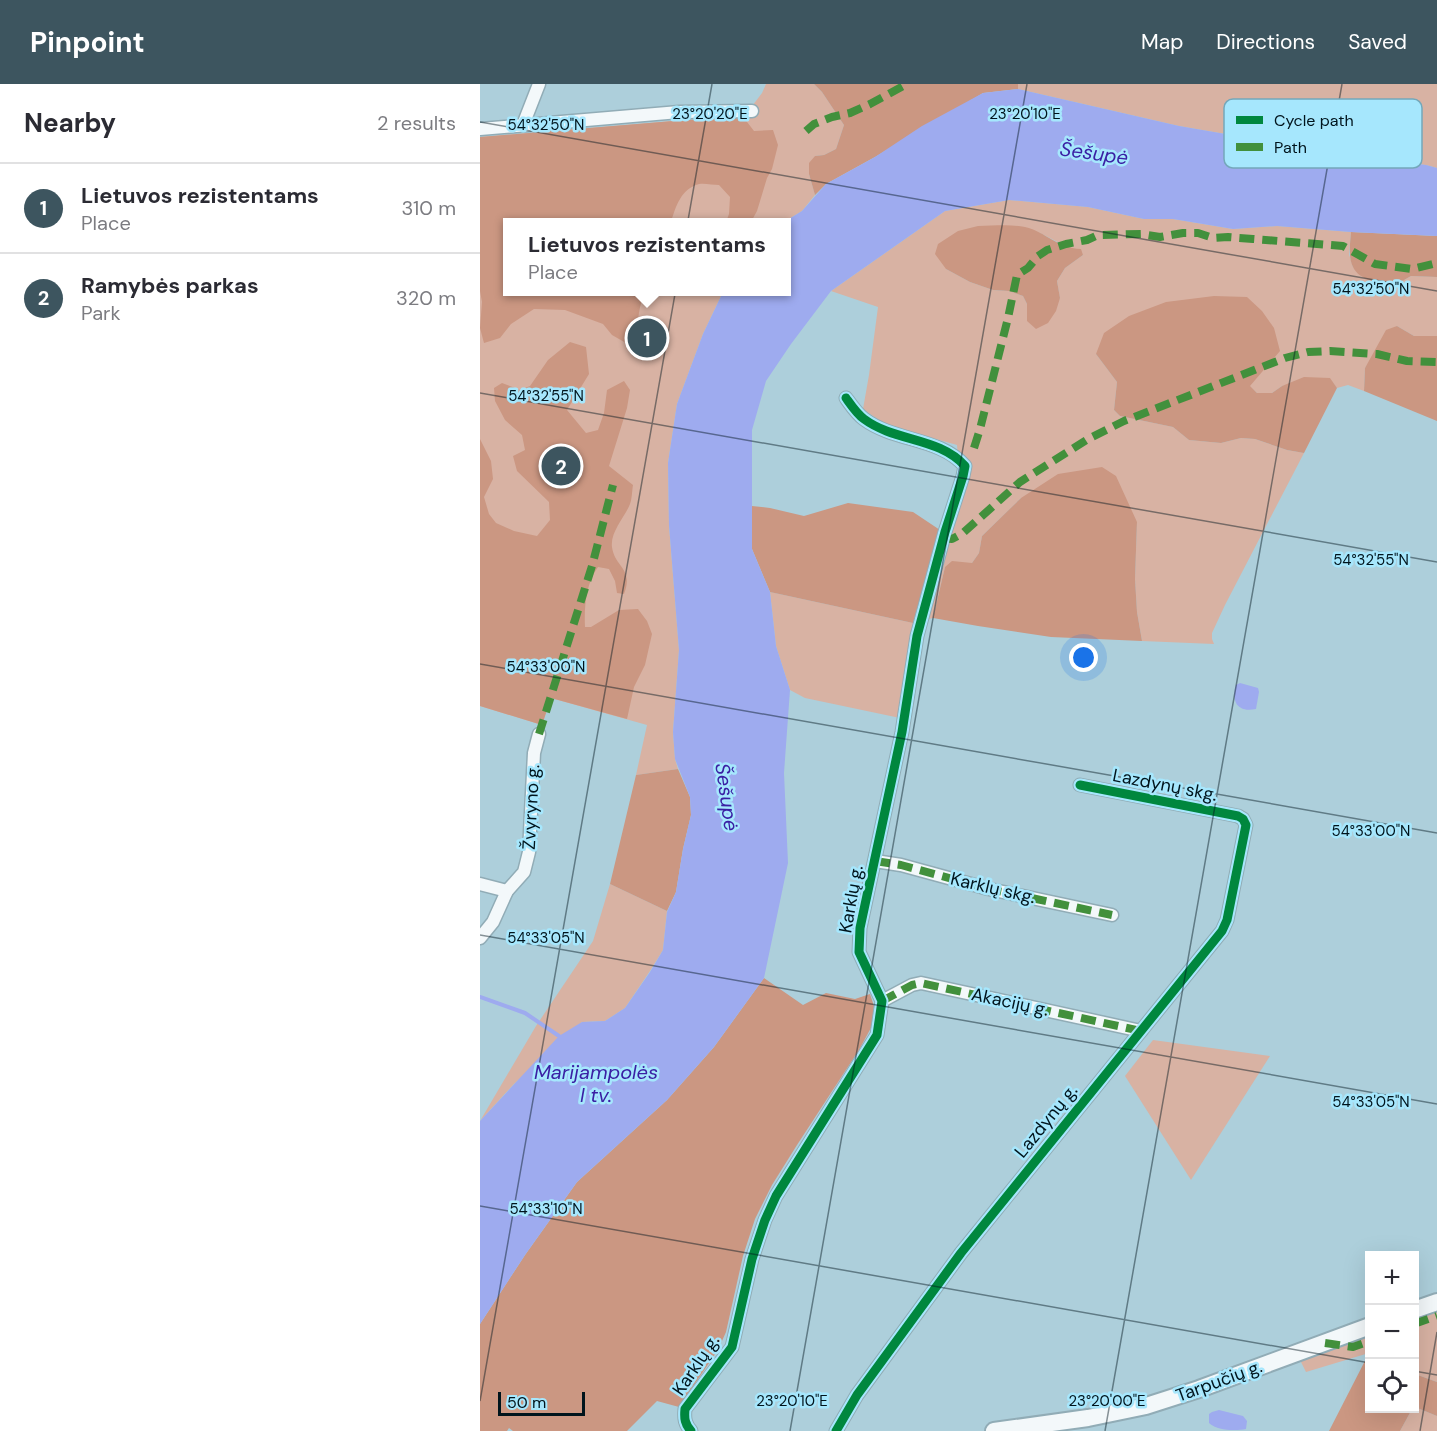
<!DOCTYPE html>
<meta charset="utf-8">
<style>
:root{--surface:#fff;--page:#f7f7f7;--text:#2b2b33;--muted:#7c7c81;--line:#e1e1e2;--accent:#3d555f}
body{margin:0;font-family:"DM Sans",sans-serif;background:var(--page);color:var(--text)}
.controls{position:absolute;right:18px;bottom:18px;display:grid;overflow:hidden;border-radius:0px;box-shadow:0 6px 24px #0002}
.controls button{width:54px;height:54px;display:grid;place-items:center;padding:0;border:0;border-bottom:2px solid var(--line);background:var(--surface);color:var(--text);font:30px sans-serif}
.scale{position:absolute;left:18px;bottom:15px;width:87px;box-sizing:border-box;padding-left:6px;border:3px solid #00141c;border-top:0;font-size:16px;line-height:21px;white-space:nowrap;color:#00141c;-webkit-text-stroke:4px #a6e7fd;paint-order:stroke}
.you{position:absolute;left:604px;top:574px;width:21px;height:21px;margin:-15px;border:4px solid #fff;border-radius:50%;background:#1a73e8;box-shadow:0 0 0 9px #1a73e833}
.badge{display:grid;place-items:center;width:39px;height:39px;border-radius:50%;background:var(--accent);color:#fff;font-size:20px;font-weight:700}
.pin{position:absolute;translate:-50% -50%;border:3px solid #fff;box-shadow:0 2px 6px #0006}
.popup{position:absolute;left:23px;top:134px;width:288px;height:78px;box-sizing:border-box;display:grid;place-content:center;border-radius:0px;background:var(--surface);filter:drop-shadow(0 2px 4px #0005);font-size:20px;white-space:nowrap;color:var(--muted)}
.popup b{font-size:22px;color:var(--text)}
.popup::after{content:'';position:absolute;left:50%;top:100%;margin-left:-12px;border:12px solid transparent;border-top-color:var(--surface)}
.list{margin:0;padding:0;list-style:none}
h2{display:flex;justify-content:space-between;align-items:center;height:78px;margin:0;padding:0 24px;font-size:26px}
h2 small{font-size:20px;font-weight:400;color:var(--muted)}
.list li{display:grid;grid-template-columns:39px 1fr auto;gap:18px;align-items:center;box-sizing:border-box;height:90px;padding:0 24px;border-top:2px solid var(--line)}
.list b{display:block;font-size:22px;white-space:nowrap}
.list p{margin:0;font-size:20px;white-space:nowrap;color:var(--muted)}
.list em{font-size:20px;font-style:normal;color:var(--muted)}
.icon{flex:none;width:33px;height:33px;fill:none;stroke:currentColor;stroke-width:2;stroke-linecap:round;stroke-linejoin:round}
.map{position:relative;flex:none;width:957px;height:1347px;overflow:hidden}
header{display:flex;align-items:center;gap:36px;box-sizing:border-box;height:84px;padding:0 30px;background:var(--accent);color:#fff}
header strong{font-size:28px}
nav{display:flex;gap:33px;margin-inline-start:auto;font-size:21px}
main{display:flex}
aside{flex:1;background:var(--surface)}
.map>svg:first-child{display:block}
.green{fill:#d8b2a3;fill-rule:evenodd}
.forest{fill:#cb9782}
.water{fill:#9eabef}
.lines{fill:none;stroke-linecap:round;stroke-linejoin:round}
.stream{stroke:#9eabef;stroke-width:4}
.minor-casing{stroke:#91acb6;stroke-width:15}
.secondary-casing{stroke:#91acb6;stroke-width:20}
.minor{stroke:#f3f8fa;stroke-width:12}
.secondary{stroke:#f3f8fa;stroke-width:16}
.quiet{stroke:#42903c;stroke-width:8;stroke-dasharray:15 8;stroke-linecap:butt}
.cycleway-casing{stroke:#a6e7fd;stroke-width:13}
.cycleway{stroke:#00873e;stroke-width:9}
.ticks{fill:none;stroke:#00141c;stroke-width:1.5;stroke-opacity:0.45}
.labels{text-anchor:middle;stroke-width:5;stroke-linejoin:round;paint-order:stroke}
.street-label{font-size:18px;fill:#00141c;stroke:#a6e7fd}
.water-label{font-size:20px;font-style:italic;fill:#3a20a4;stroke:#a6e7fd}
.key{fill:#a6e7fd;stroke:#74a8ba;stroke-width:1.5}
.key-label{font-size:16px;fill:#00141c}
.ticks-label{font-size:15px;text-anchor:middle;fill:#00141c;stroke:#a6e7fd;stroke-width:5;stroke-linejoin:round;paint-order:stroke}
</style>
<header>
<strong>Pinpoint</strong>
<nav><a>Map</a><a>Directions</a><a>Saved</a></nav>
</header>
<main>
<aside>
<h2>Nearby<small>2 results</small></h2>
<ul class="list">
<li><span class="badge">1</span><div><b>Lietuvos rezistentams</b><p>Place</p></div><em>310 m</em></li>
<li><span class="badge">2</span><div><b>Ramybės parkas</b><p>Park</p></div><em>320 m</em></li>
</ul>
</aside>
<div class="map">
<svg width="957" height="1347" viewBox="0 0 957 1347">
<rect width="100%" height="100%" fill="#adcfdb"/>
<g class="green">
<polygon points="286,0 334,0 342,8 364,41 356,65 344,71 335,72 329,90 335,111 322,127 304,138 27,138 27,208 243,208 223,250 197,320 188,379 189,441 199,566 193,648 195,675 198,685 156,691 167,641 71,614 62,641 0,622 0,53 205,36 263,34 282,9"/>
<polygon points="538,0 957,0 957,84 946,81 879,73 699,42 538,5"/>
<path d="M529 116 608 123 664 135H693L753 145 797 142 871 148 869 170 873 183 912 203 931 192 957 193V252H934L917 242 885 284 884 307 868 301 857 304 849 294 802 302 792 309H777L769 302 773 297 616 270 637 298 634 326 640 332 693 343 709 356 741 359 761 354 775 355 807 366 824 369 745 521 732 549V555L734 560 662 557 657 528 655 495 657 438 541 414 502 452 499 469 492 479H483L465 483 453 534 433 539 425 586 420 634 325 614 310 606 296 562 290 508 433 539 479 384 477 361 406 341 383 325 389 291 398 223 351 207 465 127ZM560 149 603 171 585 184 577 197 580 215 547 220 543 212 529 207 513 206 490 198 466 185Z"/>
<polygon points="130,800 187,827 183,866 170,887 145,924 125,937 102,938 34,1000 0,1037 56,942 113,857"/>
<polygon points="673,956 790,972 711,1096 645,992"/>
<polygon points="957,1223 957,1298 935,1290 934,1231"/>
<polygon points="889,1248 889,1269 826,1288 820,1276"/>
<polygon points="935,1323 957,1332 957,1347 920,1347 932,1325 934,1324"/>
</g>
<g class="forest">
<polygon points="334,0 538,0 538,5 503,9 395,73 346,100 335,111 329,90 329,79 335,72 344,71 356,65 364,41 342,8"/>
<path d="M264 34 274 47 293 46 298 61 292 85 287 94 277 127 271 138H246L249 130 250 113 239 101C233 101 225 99 219 100 201 105 196 122 191 138H27V208H166C158 220 158 239 157 253L146 259 132 251 123 240 85 226 54 225 31 240 20 254 4 259 0 244 2 218 0 207V53L205 36Z"/>
<path d="M498 142C513 142 530 140 545 143 566 148 577 164 601 165L603 171 585 184 577 197 580 214 576 227 568 239 556 245 547 237V220L543 212 529 207 513 206 490 198 466 185 455 170 458 160 478 147Z"/>
<path d="M871 148 957 152V193L931 192 912 203C904 200 888 197 881 192 866 182 870 162 871 148Z"/>
<polygon points="734,212 767,213 782,227 794,244 800,267 770,302 777,309 792,309 802,302 824,293 850,294 857,304 824,369 807,366 775,355 761,354 741,359 709,356 693,343 640,332 634,326 637,298 616,270 624,249 649,232 686,218"/>
<polygon points="917,242 934,252 957,252 957,337 884,307 885,284 906,246"/>
<path d="M90 258 106 263 109 290 87 326 106 349 118 346 124 329 127 306 144 297 150 306 147 324 129 382 153 401C152 407 152 415 150 420 145 433 130 448 132 463 135 484 154 484 144 510L137 509 135 497 129 485 118 483C106 499 104 523 105 543H111L139 526 158 525 167 537 172 550 165 581 154 603 147 635 71 614 62 641 0 622V355L11 377 13 395 4 413 9 430 16 439 34 447 57 452 70 436 69 418 37 387 33 372 45 366 42 351 25 336 15 317 14 304 22 299 40 306 50 302 68 276Z"/>
<polygon points="622,383 636,392 657,438 655,495 657,528 662,557 571,553 498,542 453,534 465,483 472,477 492,479 499,469 502,452 541,414 578,390"/>
<polygon points="368,419 433,428 460,446 433,539 290,508 272,465 272,422 290,424 324,432"/>
<polygon points="198,685 210,713 211,731 203,765 196,808 187,827 130,800 156,691"/>
<polygon points="284,894 323,921 346,909 375,915 390,910 394,922 392,942 379,966 317,1061 292,1101 275,1135 263,1172 246,1248 238,1266 199,1323 177,1317 147,1347 33,1347 29,1344 27,1347 0,1347 0,1240 45,1171 97,1098 187,1016 234,963"/>
<polygon points="889,1269 890,1324 932,1325 920,1347 849,1347"/>
<polygon points="935,1290 957,1298 957,1332 935,1323"/>
</g>
<g class="water">
<polygon points="538,5 699,42 879,73 946,81 957,84 957,152 871,148 797,142 753,145 693,135 664,135 608,123 529,116 465,127 351,207 311,260 286,297 272,346 272,465 290,508 296,562 310,606 304,689 308,779 284,894 234,963 187,1016 97,1098 45,1171 0,1240 0,1037 79,952 102,938 125,937 145,924 170,888 183,866 187,828 196,808 203,765 211,731 210,713 195,675 193,648 199,566 189,441 188,379 197,320 223,250 243,208 306,208 306,138 304,138 322,127 346,100 395,73 442,42 503,9"/>
<path d="M760 599 778 604 779 608 776 625C757 629 751 617 756 601Z"/>
<path d="M739 1326 763 1332 767 1337 766 1345C756 1347 737 1347 729 1339V1330L732 1328Z"/>
</g>
<g class="lines">
<polyline class="stream" points="0,913 45,929 79,952"/>
<defs>
<g id="minor">
<polyline points="43,41 59,0"/>
<polyline points="0,45 199,28 272,27"/>
<polyline points="395,777 421,781 509,805 632,831"/>
<polyline points="0,800 27,807"/>
<polyline points="0,854 13,838 27,807 44,788 49,768 54,669 59,650"/>
<polyline points="402,917 432,901 441,899 661,947"/>
<path d="M211 1347C205 1340 204 1335 205 1325L252 1263 272 1175 285 1136 296 1112 397 951 402 917 379 868 380 844 422 648 437 552 465 448 483 392 485 382C459 353 415 358 384 335 377 330 371 321 366 314"/>
<polyline points="356,1347 377,1311 481,1169 742,847 747,836 766,741 763,735 758,732 600,701"/>
</g>
<g id="secondary">
<polyline points="934,1226 957,1218"/>
<polyline points="514,1347 608,1334 666,1322 719,1305 890,1242"/>
</g>
</defs>
<use href="#minor" class="minor-casing"/>
<use href="#secondary" class="secondary-casing"/>
<use href="#minor" class="minor"/>
<use href="#secondary" class="secondary"/>
<g class="quiet">
<polyline points="326,47 334,40 352,33 370,29 390,20 427,0"/>
<polyline points="494,364 500,345 528,234 537,191 548,184 558,172 567,166 586,160 607,156 618,151 661,150 680,153 703,149 718,149 733,154 748,153 773,155 863,162 895,180 910,182 932,185 957,179"/>
<polyline points="463,454 472,455 483,449 540,398 608,355 644,337 805,274 828,268 850,267 897,270 927,277 957,278"/>
<polyline points="59,650 112,482 133,401"/>
<polyline points="395,777 421,781 509,805 632,831"/>
<polyline points="402,917 432,901 441,899 661,947"/>
<polyline points="934,1240 957,1232"/>
<polyline points="845,1259 873,1263 890,1257"/>
</g>
<defs>
<g id="cycleway">
<path d="M211 1347C205 1340 204 1335 205 1325L252 1263 272 1175 285 1136 296 1112 397 951 402 917 379 868 380 844 422 648 437 552 465 448 483 392 485 382C459 353 415 358 384 335 377 330 371 321 366 314"/>
<polyline points="356,1347 377,1311 481,1169 742,847 747,836 766,741 763,735 758,732 600,701"/>
</g>
</defs>
<use href="#cycleway" class="cycleway-casing"/>
<use href="#cycleway" class="cycleway"/>
</g>
<path class="ticks" d="M0 38 957 207M0 309 957 478M0 580 957 749M0 851 957 1020M0 1122 890 1279M934 1287 957 1291M0 1317 232 0M310 1347 547 0M625 1347 862 0M940 1347 957 1248"/>
<g class="labels">
<g class="street-label">
<text transform="translate(685 701) rotate(11)" y="6">Lazdynų skg.</text>
<text transform="translate(51 723) rotate(-87)" y="6">Žvyryno g.</text>
<text transform="translate(513 804) rotate(13)" y="6">Karklų skg.</text>
<text transform="translate(371 815) rotate(-80)" y="6">Karklų g.</text>
<text transform="translate(530 918) rotate(12)" y="6">Akacijų g.</text>
<text transform="translate(566 1037) rotate(-51)" y="6">Lazdynų g.</text>
<text transform="translate(216 1281) rotate(-56)" y="6">Karklų g.</text>
<text transform="translate(739 1297) rotate(-20)" y="6">Tarpučių g.</text>
</g>
<g class="water-label">
<text transform="translate(614 69) rotate(8)" y="7">Šešupė</text>
<text transform="translate(247 713) rotate(82)" y="7">Šešupė</text>
<text x="116" y="995">Marijampolės<tspan x="116" dy="23">I tv.</tspan></text>
</g>
</g>
<rect x="744" y="15" width="198" height="69" rx="9" class="key"/>
<rect x="756" y="32" width="27" height="8" fill="#00873e"/>
<rect x="756" y="59" width="27" height="8" fill="#42903c"/>
<g class="key-label">
<text x="794" y="42">Cycle path</text>
<text x="794" y="69">Path</text>
</g>
<g class="ticks-label">
<text x="230" y="35">23°20'20"E</text>
<text x="545" y="35">23°20'10"E</text>
<text x="66" y="46">54°32'50"N</text>
<text x="891" y="210">54°32'50"N</text>
<text x="66" y="317">54°32'55"N</text>
<text x="891" y="481">54°32'55"N</text>
<text x="66" y="588">54°33'00"N</text>
<text x="891" y="752">54°33'00"N</text>
<text x="66" y="859">54°33'05"N</text>
<text x="891" y="1023">54°33'05"N</text>
<text x="66" y="1130">54°33'10"N</text>
<text x="312" y="1322">23°20'10"E</text>
<text x="627" y="1322">23°20'00"E</text>
</g>
</svg>
<div class="controls">
<button>+</button>
<button>−</button>
<button><svg class="icon" aria-label="locate" viewBox="0 0 24 24"><circle cx="12" cy="12" r="6"/><path d="M12 2v4M12 18v4M2 12h4M18 12h4"/></svg></button>
</div>
<div class="scale">50 m</div>
<div class="you"></div>
<div class="pin badge" style="left:167px;top:254px">1</div>
<div class="popup"><b>Lietuvos rezistentams</b>Place</div>
<div class="pin badge" style="left:81px;top:382px">2</div>
</div>
</main>
